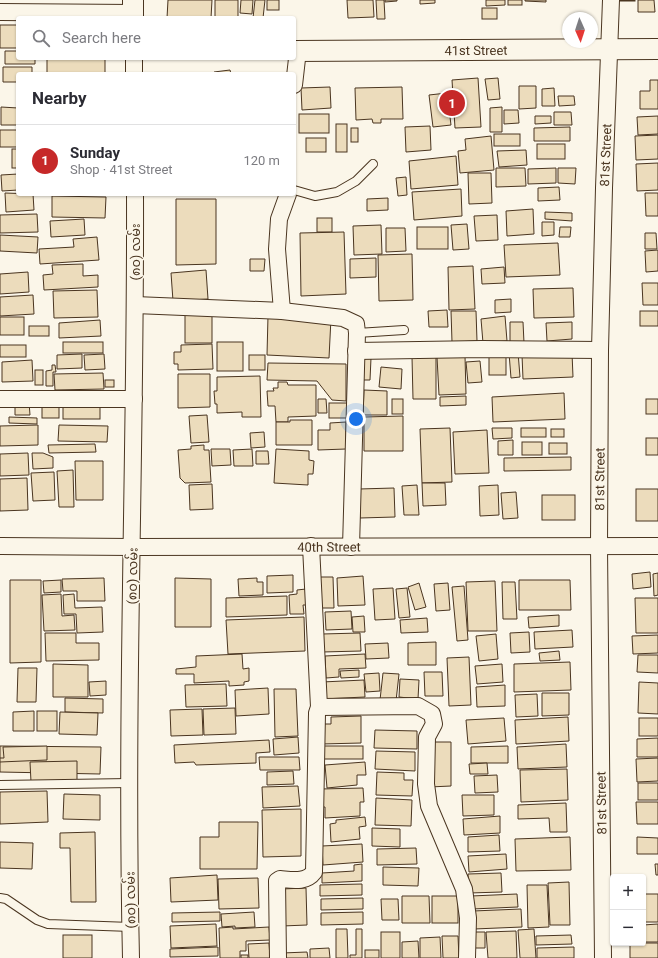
<!DOCTYPE html>
<meta charset="utf-8">
<style>
:root{--surface:#fff;--page:#f7f7f7;--text:#2b2b33;--muted:#7c7c81;--line:#e1e1e2;--accent:#c62828}
body{margin:0;font-family:Roboto,"Noto Sans Myanmar",sans-serif;background:var(--page);color:var(--text)}
.controls{position:absolute;right:12px;bottom:12px;display:grid;overflow:hidden;border-radius:4px;box-shadow:0 1px 3px #0004}
.controls button{width:36px;height:36px;display:grid;place-items:center;padding:0;border:0;border-bottom:1px solid var(--line);background:var(--surface);color:var(--text);font:20px sans-serif}
.compass{position:absolute;left:562px;top:12px;width:36px;height:36px;border-radius:50%;background:var(--surface);box-shadow:0 1px 3px #0004;rotate:177deg}
.you{position:absolute;left:356px;top:419px;width:14px;height:14px;margin:-10px;border:3px solid #fff;border-radius:50%;background:#1a73e8;box-shadow:0 0 0 6px #1a73e833}
.badge{display:grid;place-items:center;width:26px;height:26px;border-radius:50%;background:var(--accent);color:#fff;font-size:13px;font-weight:700}
.pin{position:absolute;translate:-50% -50%;border:2px solid #fff;box-shadow:0 1px 4px #0006}
.list{margin:0;padding:0;list-style:none}
h2{display:flex;justify-content:space-between;align-items:center;height:52px;margin:0;padding:0 16px;font-size:17px}
h2 small{font-size:13px;font-weight:400;color:var(--muted)}
.list li{display:grid;grid-template-columns:26px 1fr auto;gap:12px;align-items:center;box-sizing:border-box;height:72px;padding:0 16px;border-top:1px solid var(--line)}
.list b{display:block;font-size:15px;white-space:nowrap}
.list p{margin:0;font-size:13px;white-space:nowrap;color:var(--muted)}
.list em{font-size:13px;font-style:normal;color:var(--muted)}
.icon{flex:none;width:22px;height:22px;fill:none;stroke:currentColor;stroke-width:2;stroke-linecap:round;stroke-linejoin:round}
.map{position:relative;flex:none;width:658px;height:958px;overflow:hidden}
.search{position:absolute;background:var(--surface);box-shadow:0 1px 3px #0004;left:16px;top:16px;width:280px;height:44px;display:flex;align-items:center;gap:10px;box-sizing:border-box;padding:0 14px;border-radius:4px;color:var(--muted);font-size:15px}
.panel{position:absolute;background:var(--surface);box-shadow:0 1px 3px #0004;left:16px;top:72px;width:280px;height:124px;border-radius:4px}
.map>svg:first-child{display:block}
.building{fill:#ecdcbc;stroke:#4a3520}
.lines{fill:none;stroke-linecap:round;stroke-linejoin:round}
.service-casing{stroke:#4a3520;stroke-width:10}
.minor-casing{stroke:#4a3520;stroke-width:18}
.tertiary-casing{stroke:#4a3520;stroke-width:22}
.service{stroke:#fbf6e9;stroke-width:8}
.minor{stroke:#fbf6e9;stroke-width:16}
.tertiary{stroke:#fbf6e9;stroke-width:20}
.labels{text-anchor:middle;stroke-width:3;stroke-linejoin:round;paint-order:stroke}
.street-label{font-size:13px;fill:#4a3520;stroke:#fbf6e9}
</style>
<div class="map">
<svg width="658" height="958" viewBox="0 0 658 958">
<rect width="100%" height="100%" fill="#fbf6e9"/>
<g class="building">
<polygon points="168,0 212,0 211,18 167,18"/>
<rect x="215" y="0" width="23" height="18"/>
<polygon points="241,0 253,0 252,14 240,13"/>
<polygon points="255,0 265,0 263,18 253,18"/>
<rect x="267" y="0" width="12" height="10"/>
<polygon points="347,0 373,0 374,17 348,18"/>
<polygon points="376,0 384,0 385,19 377,19"/>
<polygon points="385,0 397,0 397,1 385,2"/>
<polygon points="420,0 435,0 435,3 420,4"/>
<polygon points="486,0 505,0 505,5 486,6"/>
<rect x="508" y="0" width="14" height="5"/>
<polygon points="525,0 546,0 546,2 525,1"/>
<rect x="619" y="0" width="16" height="1"/>
<polygon points="638,0 654,0 655,12 638,12"/>
<rect x="482" y="8" width="15" height="11"/>
<rect x="0" y="25" width="18" height="23"/>
<polygon points="5,51 18,51 18,58 35,58 35,64 5,64"/>
<rect x="47" y="58" width="58" height="16"/>
<polygon points="3,67 32,67 32,74 18,74 18,82 3,82"/>
<polygon points="230,70 231,74 214,74 214,72"/>
<polygon points="478,78 481,127 455,128 452,80"/>
<polygon points="498,78 500,99 488,100 485,79"/>
<polygon points="650,80 658,80 658,109 640,109 640,91 650,91"/>
<polygon points="519,86 536,86 536,108 519,109"/>
<polygon points="330,87 331,108 302,110 301,88"/>
<polygon points="402,87 403,119 381,119 381,123 373,123 372,119 356,120 355,88"/>
<polygon points="554,88 555,106 542,106 542,89"/>
<polygon points="447,93 451,125 433,127 429,95"/>
<polygon points="558,96 574,96 575,105 559,106"/>
<polygon points="1,107 18,108 18,125 1,125"/>
<polygon points="502,107 502,132 490,132 490,108"/>
<polygon points="504,110 518,110 519,123 504,124"/>
<polygon points="554,112 571,112 572,125 554,125"/>
<rect x="299" y="114" width="30" height="19"/>
<polygon points="535,116 551,116 551,123 535,124"/>
<polygon points="658,116 658,134 638,135 637,117"/>
<rect x="336" y="124" width="11" height="28"/>
<polygon points="430,126 431,150 406,152 405,127"/>
<polygon points="570,127 570,141 534,141 534,128"/>
<rect x="351" y="128" width="7" height="14"/>
<rect x="0" y="130" width="18" height="17"/>
<rect x="494" y="134" width="26" height="12"/>
<polygon points="658,135 658,159 636,160 635,136"/>
<polygon points="491,136 494,170 460,173 458,151 466,150 465,139"/>
<rect x="306" y="138" width="20" height="14"/>
<rect x="537" y="144" width="28" height="15"/>
<rect x="12" y="149" width="6" height="19"/>
<polygon points="526,150 527,165 499,167 497,151"/>
<polygon points="456,156 458,185 411,189 409,161"/>
<polygon points="658,163 658,190 637,191 636,164"/>
<polygon points="496,168 525,168 526,186 496,187"/>
<polygon points="556,168 556,183 528,184 528,169"/>
<polygon points="558,168 576,168 575,184 558,183"/>
<polygon points="468,173 491,173 492,203 469,204"/>
<polygon points="18,174 18,190 2,191 1,175"/>
<polygon points="406,177 407,195 398,196 396,178"/>
<polygon points="559,187 560,200 538,201 538,188"/>
<polygon points="461,189 462,216 414,220 412,192"/>
<polygon points="5,193 33,194 34,210 6,212"/>
<polygon points="645,193 658,193 658,216 646,216"/>
<rect x="177" y="194" width="36" height="1"/>
<polygon points="52,196 106,197 105,218 52,217"/>
<polygon points="388,198 388,210 367,211 367,199"/>
<polygon points="176,199 216,199 216,264 176,265"/>
<polygon points="533,209 534,234 507,236 506,211"/>
<polygon points="545,212 572,213 572,221 545,219"/>
<polygon points="37,214 38,232 0,233 0,215"/>
<polygon points="497,215 498,240 476,241 474,216"/>
<rect x="317" y="218" width="15" height="14"/>
<polygon points="84,219 85,235 51,237 50,221"/>
<polygon points="542,222 554,222 554,235 542,236"/>
<polygon points="467,224 469,249 453,250 451,225"/>
<polygon points="381,225 382,254 354,255 353,226"/>
<rect x="417" y="227" width="31" height="22"/>
<polygon points="560,227 571,227 570,237 559,237"/>
<polygon points="386,228 405,228 406,251 386,252"/>
<polygon points="344,232 346,294 301,296 300,233"/>
<polygon points="645,233 656,233 657,249 645,249"/>
<polygon points="0,235 38,237 37,253 0,251"/>
<polygon points="97,237 99,260 40,264 39,249 74,247 73,239"/>
<polygon points="558,243 560,275 506,277 504,245"/>
<polygon points="658,250 658,271 646,272 645,251"/>
<polygon points="412,254 413,300 379,301 378,255"/>
<polygon points="376,258 376,277 350,278 350,259"/>
<polygon points="250,259 265,259 264,271 250,271"/>
<polygon points="83,264 83,276 98,275 98,287 44,290 43,275 53,274 52,265"/>
<polygon points="473,266 475,309 449,310 448,267"/>
<polygon points="504,267 505,283 482,284 481,269"/>
<polygon points="206,270 208,299 173,301 171,273"/>
<polygon points="28,272 29,292 0,294 0,274"/>
<polygon points="642,283 658,283 658,305 643,305"/>
<polygon points="573,288 574,317 534,318 533,289"/>
<polygon points="97,290 98,317 54,318 53,291"/>
<polygon points="33,295 34,314 0,316 0,297"/>
<polygon points="511,299 511,312 495,313 495,300"/>
<polygon points="447,310 448,327 429,327 428,311"/>
<polygon points="451,311 476,311 477,341 452,342"/>
<rect x="640" y="311" width="18" height="15"/>
<rect x="185" y="315" width="27" height="28"/>
<polygon points="268,316 331,318 329,358 267,355"/>
<polygon points="505,316 507,341 483,343 481,319"/>
<rect x="0" y="317" width="24" height="18"/>
<polygon points="100,320 101,336 59,338 59,323"/>
<polygon points="510,322 523,322 524,343 510,343"/>
<polygon points="572,322 572,339 547,341 546,323"/>
<rect x="29" y="326" width="20" height="10"/>
<rect x="63" y="342" width="40" height="11"/>
<rect x="217" y="342" width="26" height="29"/>
<polygon points="212,344 213,369 178,370 178,364 174,364 174,352 181,352 181,345"/>
<rect x="0" y="345" width="26" height="12"/>
<polygon points="518,352 520,377 511,378 509,353"/>
<rect x="489" y="353" width="17" height="22"/>
<polygon points="572,353 573,377 523,379 522,355"/>
<polygon points="82,354 82,368 57,369 57,355"/>
<polygon points="104,354 105,369 85,370 84,355"/>
<rect x="249" y="355" width="16" height="15"/>
<polygon points="436,356 436,399 413,399 412,357"/>
<polygon points="465,356 466,394 439,395 437,357"/>
<polygon points="363,358 371,358 370,380 362,380"/>
<polygon points="32,360 33,381 2,382 2,362"/>
<polygon points="480,361 482,382 468,383 466,362"/>
<polygon points="268,363 346,364 346,401 332,400 317,381 267,380"/>
<polygon points="52,365 55,365 56,372 53,372 53,386 46,386 46,371 52,370"/>
<polygon points="381,367 402,369 401,389 379,387"/>
<rect x="35" y="370" width="8" height="15"/>
<polygon points="103,373 104,389 55,390 54,374"/>
<polygon points="178,374 210,374 210,407 178,408"/>
<polygon points="260,376 261,417 242,417 242,412 217,413 217,404 215,404 214,391 217,391 217,377"/>
<rect x="105" y="380" width="9" height="7"/>
<polygon points="278,382 287,382 288,385 316,385 316,416 288,417 288,422 276,422 275,406 268,406 267,391 274,391 273,388 278,388"/>
<polygon points="364,390 387,391 387,415 363,415"/>
<polygon points="564,393 565,419 493,422 492,397"/>
<polygon points="466,396 466,405 440,406 440,397"/>
<polygon points="318,399 326,399 327,413 318,413"/>
<rect x="392" y="399" width="11" height="15"/>
<rect x="646" y="399" width="12" height="15"/>
<rect x="42" y="401" width="17" height="17"/>
<polygon points="15,402 29,402 30,415 15,415"/>
<rect x="63" y="402" width="37" height="17"/>
<rect x="329" y="403" width="18" height="15"/>
<polygon points="207,415 209,442 191,443 189,416"/>
<polygon points="403,416 403,451 364,451 364,417"/>
<polygon points="9,417 37,418 37,424 9,423"/>
<polygon points="290,420 312,420 312,445 276,445 276,422 290,422"/>
<polygon points="346,422 346,449 318,450 318,430 330,430 330,423"/>
<polygon points="38,425 38,445 0,446 0,426"/>
<polygon points="59,425 108,426 107,442 58,441"/>
<polygon points="450,428 452,482 422,483 420,429"/>
<polygon points="492,428 512,428 512,438 493,439"/>
<rect x="521" y="428" width="25" height="9"/>
<rect x="551" y="429" width="13" height="8"/>
<polygon points="487,430 489,473 455,474 453,432"/>
<polygon points="264,432 265,447 251,448 250,433"/>
<rect x="646" y="438" width="12" height="17"/>
<polygon points="513,440 513,455 498,455 498,441"/>
<rect x="522" y="442" width="20" height="13"/>
<rect x="549" y="443" width="18" height="11"/>
<polygon points="95,444 96,452 49,453 48,445"/>
<polygon points="204,445 204,450 209,450 211,482 185,483 180,478 178,450 191,449 191,446"/>
<polygon points="211,449 230,449 231,465 212,466"/>
<polygon points="252,449 253,466 234,466 233,450"/>
<polygon points="276,449 309,451 309,460 314,461 313,474 308,474 308,485 274,483"/>
<polygon points="256,451 268,451 269,464 256,464"/>
<polygon points="28,453 29,475 0,476 0,454"/>
<polygon points="32,453 43,453 53,457 53,468 33,469"/>
<polygon points="571,457 571,470 504,471 504,458"/>
<polygon points="75,461 103,461 103,500 76,500"/>
<polygon points="73,470 74,507 59,507 57,471"/>
<polygon points="54,472 55,500 33,501 31,473"/>
<polygon points="27,478 28,510 0,511 0,479"/>
<polygon points="422,483 445,483 446,505 423,506"/>
<polygon points="212,484 213,509 190,510 189,485"/>
<polygon points="417,485 419,515 404,515 402,486"/>
<polygon points="498,485 499,515 480,516 479,486"/>
<polygon points="394,488 395,517 360,518 359,489"/>
<rect x="636" y="489" width="22" height="32"/>
<polygon points="516,492 518,518 503,519 501,493"/>
<rect x="542" y="495" width="33" height="25"/>
<polygon points="650,572 651,587 633,589 632,574"/>
<polygon points="658,573 658,595 654,596 653,574"/>
<polygon points="293,575 293,592 267,593 267,576"/>
<polygon points="363,576 365,605 338,606 337,578"/>
<polygon points="317,577 333,577 334,608 318,608"/>
<polygon points="104,578 105,601 77,601 77,591 63,591 62,579"/>
<polygon points="175,578 211,579 211,627 175,627"/>
<polygon points="257,578 257,582 263,582 263,595 239,596 238,579"/>
<polygon points="10,580 41,580 41,662 10,663"/>
<polygon points="61,580 61,592 44,593 43,581"/>
<polygon points="519,580 570,580 571,610 519,610"/>
<polygon points="495,581 497,631 468,631 466,582"/>
<polygon points="502,582 515,582 517,619 503,619"/>
<polygon points="419,583 426,607 415,610 408,587"/>
<polygon points="448,583 450,610 436,611 434,584"/>
<polygon points="464,586 468,640 457,641 452,587"/>
<polygon points="393,588 395,619 375,620 373,589"/>
<polygon points="407,588 410,617 399,618 396,589"/>
<polygon points="306,589 307,605 303,605 304,614 290,614 289,595 297,594 297,590"/>
<polygon points="61,594 62,616 74,615 75,630 44,631 42,595"/>
<polygon points="74,594 75,608 102,607 103,632 77,633 76,614 64,614 63,595"/>
<polygon points="287,596 287,615 226,617 226,598"/>
<polygon points="635,598 658,598 658,633 636,633"/>
<polygon points="351,611 352,629 326,630 325,612"/>
<polygon points="559,615 559,626 529,628 528,617"/>
<polygon points="364,616 365,632 353,632 352,617"/>
<polygon points="304,617 305,651 228,654 226,620"/>
<polygon points="427,618 428,632 401,633 400,620"/>
<polygon points="572,630 573,647 535,649 534,632"/>
<polygon points="529,632 530,652 511,653 510,633"/>
<polygon points="45,633 76,633 76,643 99,643 99,660 46,661"/>
<polygon points="360,633 361,651 322,652 322,634"/>
<polygon points="496,634 498,659 479,661 476,636"/>
<polygon points="658,635 658,653 633,654 632,636"/>
<polygon points="436,642 436,665 408,665 408,643"/>
<polygon points="388,643 389,658 366,659 365,644"/>
<polygon points="559,651 560,660 540,661 539,653"/>
<polygon points="242,654 243,669 249,668 249,681 244,682 244,685 229,686 229,681 194,683 194,674 176,674 176,669 196,667 196,656"/>
<polygon points="365,654 366,668 339,669 339,677 326,678 325,656"/>
<polygon points="638,655 658,655 658,673 637,672"/>
<polygon points="469,657 471,705 449,706 447,658"/>
<polygon points="570,662 571,690 514,692 514,664"/>
<polygon points="53,664 88,665 88,697 53,697"/>
<polygon points="502,664 503,682 477,684 475,666"/>
<polygon points="18,668 37,668 36,702 17,702"/>
<polygon points="359,670 359,677 341,678 340,671"/>
<polygon points="424,672 442,672 443,696 425,696"/>
<polygon points="379,673 380,691 366,692 364,674"/>
<polygon points="383,673 399,674 396,701 380,700"/>
<polygon points="400,679 419,680 418,699 399,697"/>
<polygon points="364,680 365,697 322,699 322,682"/>
<polygon points="106,681 106,695 90,696 89,682"/>
<polygon points="639,682 658,683 658,714 638,713"/>
<polygon points="226,684 227,706 186,707 185,685"/>
<polygon points="505,685 505,706 477,707 476,687"/>
<polygon points="268,688 269,714 236,716 235,690"/>
<polygon points="274,689 296,689 298,736 275,737"/>
<polygon points="542,693 569,693 569,715 542,716"/>
<polygon points="537,694 538,716 516,717 515,695"/>
<polygon points="65,698 103,699 103,713 65,712"/>
<polygon points="235,708 236,734 204,735 203,709"/>
<polygon points="202,709 203,735 171,736 170,710"/>
<polygon points="34,711 34,731 13,731 13,712"/>
<rect x="37" y="711" width="20" height="20"/>
<polygon points="60,712 98,713 97,735 59,734"/>
<polygon points="361,716 361,743 321,744 321,724 331,724 331,717"/>
<polygon points="568,717 569,741 516,744 515,720"/>
<polygon points="504,718 506,741 468,744 466,720"/>
<rect x="639" y="718" width="19" height="18"/>
<polygon points="375,730 417,731 417,749 374,748"/>
<polygon points="298,737 299,753 274,755 273,739"/>
<polygon points="658,738 658,757 637,757 637,739"/>
<polygon points="269,740 270,752 256,753 256,763 196,765 194,762 175,763 174,745"/>
<polygon points="428,742 451,742 451,786 429,787"/>
<polygon points="566,744 567,767 518,769 517,747"/>
<polygon points="0,746 101,747 100,774 0,772"/>
<polygon points="47,746 47,760 0,762 0,758 4,758 3,747"/>
<rect x="322" y="746" width="41" height="13"/>
<polygon points="508,746 508,763 471,763 471,747"/>
<polygon points="376,751 415,752 415,771 375,769"/>
<polygon points="259,757 299,757 300,770 260,770"/>
<polygon points="658,758 658,781 637,782 636,759"/>
<polygon points="77,761 77,781 31,782 30,762"/>
<polygon points="365,762 366,775 357,775 357,785 327,788 325,765"/>
<polygon points="487,763 488,774 470,774 469,764"/>
<polygon points="567,769 568,800 521,802 520,770"/>
<polygon points="293,771 294,784 267,785 267,772"/>
<polygon points="377,772 404,773 404,780 413,780 412,796 376,795"/>
<polygon points="497,775 498,792 475,793 474,776"/>
<rect x="638" y="783" width="20" height="17"/>
<polygon points="298,786 300,806 263,808 262,787"/>
<polygon points="363,788 364,802 360,802 360,816 325,818 325,807 321,807 320,789"/>
<polygon points="47,791 48,822 0,824 0,792"/>
<polygon points="64,794 100,795 100,820 63,819"/>
<polygon points="462,795 494,795 494,815 463,816"/>
<polygon points="376,798 412,800 411,826 375,825"/>
<polygon points="636,802 658,802 658,824 637,824"/>
<polygon points="566,803 567,832 550,832 549,818 518,819 518,805"/>
<polygon points="301,809 301,856 263,857 262,810"/>
<polygon points="500,816 500,833 464,835 463,819"/>
<polygon points="365,817 366,826 359,827 360,839 331,842 330,824 336,823 336,820"/>
<polygon points="219,822 258,822 257,869 200,869 200,837 219,837"/>
<polygon points="372,828 400,829 400,847 372,846"/>
<polygon points="95,832 96,902 71,902 70,848 60,848 60,833"/>
<polygon points="499,835 500,851 468,852 468,837"/>
<polygon points="570,837 571,870 516,871 515,839"/>
<polygon points="637,837 658,838 658,854 637,854"/>
<polygon points="0,842 33,843 32,869 0,868"/>
<polygon points="362,844 363,862 323,865 322,846"/>
<polygon points="416,848 417,864 377,865 377,849"/>
<polygon points="506,854 507,869 469,872 468,856"/>
<polygon points="362,864 362,881 322,883 322,873 354,871 354,865"/>
<polygon points="655,864 658,864 658,875 656,875"/>
<polygon points="383,867 419,868 418,886 383,885"/>
<polygon points="501,873 502,892 469,893 468,874"/>
<polygon points="217,875 218,900 171,902 170,878"/>
<polygon points="258,878 259,908 219,909 218,879"/>
<polygon points="569,882 570,925 550,925 548,883"/>
<polygon points="362,884 362,895 320,896 320,885"/>
<polygon points="527,885 547,885 549,927 528,928"/>
<polygon points="306,888 307,925 282,926 281,889"/>
<polygon points="517,894 518,907 472,909 471,896"/>
<rect x="643" y="894" width="15" height="28"/>
<polygon points="402,896 429,896 430,923 402,923"/>
<rect x="432" y="896" width="26" height="27"/>
<polygon points="363,898 363,909 321,910 321,899"/>
<polygon points="381,899 398,899 399,920 382,920"/>
<polygon points="521,909 522,927 474,929 473,911"/>
<polygon points="220,912 220,921 172,922 172,913"/>
<polygon points="254,912 255,927 235,928 235,926 222,927 221,914"/>
<polygon points="363,912 363,924 321,925 321,913"/>
<polygon points="216,924 217,946 171,948 170,926"/>
<polygon points="658,924 658,942 643,942 643,925"/>
<polygon points="233,927 233,929 269,927 270,940 246,941 246,951 240,951 240,958 220,958 219,928"/>
<polygon points="336,929 347,929 348,958 336,958"/>
<polygon points="356,929 362,929 362,958 350,958 350,955 356,955"/>
<polygon points="534,929 536,958 520,958 518,930"/>
<polygon points="516,931 517,958 488,958 486,932"/>
<rect x="381" y="932" width="19" height="26"/>
<polygon points="470,932 485,932 485,948 471,948"/>
<rect x="63" y="935" width="29" height="23"/>
<polygon points="571,935 572,944 536,945 536,936"/>
<polygon points="442,936 458,936 459,958 443,958"/>
<polygon points="440,937 441,958 420,958 420,938"/>
<polygon points="418,941 419,958 402,958 402,942"/>
<polygon points="269,943 270,958 249,958 248,944"/>
<rect x="630" y="943" width="28" height="15"/>
<polygon points="218,947 218,956 170,957 170,949"/>
<polygon points="574,947 574,958 537,958 537,948"/>
<polygon points="329,948 330,958 310,958 310,949"/>
<rect x="365" y="950" width="14" height="8"/>
<polygon points="307,952 308,958 283,958 282,953"/>
<rect x="241" y="955" width="7" height="3"/>
</g>
<g class="lines">
<defs>
<g id="service">
<polyline points="294,190 315,196 337,192 356,181 373,164"/>
<polyline points="357,333 404,330"/>
<polyline points="0,785 129,783"/>
<polyline points="0,898 6,899 37,920 48,924 131,927"/>
</g>
<g id="minor">
<polyline points="0,12 133,13"/>
<polyline points="134,58 134,74"/>
<polyline points="294,85 298,50"/>
<polyline points="135,305 282,311 343,318 356,324 357,333 351,547"/>
<polyline points="282,311 277,249 279,219 288,194"/>
<polyline points="356,351 482,349 600,350"/>
<polyline points="0,399 134,399"/>
<path id="s1" d="M0 546 132 547 658 546"/>
<polyline points="319,707 418,706 432,714 434,724 427,737 426,784 429,806 464,889 468,918 467,958"/>
<path d="M131 958C125 703 136 449 135 194"/>
<path d="M278 958 277 881 280 879C292 880 306 883 314 872L317 713 319 707 311 546"/>
<path id="s2" d="M603 958 599 547 600 350 604 188 611 0"/>
</g>
<g id="tertiary">
<polyline points="133,0 133,18"/>
<path id="s3" d="M294 51 658 49"/>
</g>
</defs>
<use href="#service" class="service-casing"/>
<use href="#minor" class="minor-casing"/>
<use href="#tertiary" class="tertiary-casing"/>
<use href="#service" class="service"/>
<use href="#minor" class="minor"/>
<use href="#tertiary" class="tertiary"/>
</g>
<g class="labels">
<g class="street-label">
<text dy="5" stroke="none"><textPath href="#s3" startOffset="182">41st Street</textPath></text>
<text dy="5" stroke="none"><textPath href="#s2" startOffset="803">81st Street</textPath></text>
<text transform="translate(135 252) rotate(-90)" y="5">(၈၀) လမ်း</text>
<text dy="5" stroke="none"><textPath href="#s2" startOffset="479">81st Street</textPath></text>
<text dy="5" stroke="none"><textPath href="#s1" startOffset="329">40th Street</textPath></text>
<text transform="translate(132 576) rotate(-89)" y="5">(၈၀) လမ်း</text>
<text transform="translate(601 803) rotate(-91)" y="5">81st Street</text>
<text transform="translate(130 900) rotate(-91)" y="5">(၈၀) လမ်း</text>
</g>
</g>
</svg>
<div class="controls">
<button>+</button>
<button>−</button>
</div>
<svg class="compass" viewBox="-18 -18 36 36"><path d="M0-13l5 13h-10z" fill="#e53935"/><path d="M0 13l5-13h-10z" fill="#7c7c81"/></svg>
<div class="you"></div>
<div class="pin badge" style="left:452px;top:103px">1</div>
<div class="search"><svg class="icon" aria-label="search" viewBox="0 0 24 24"><circle cx="10" cy="10" r="6"/><path d="M15 15l6 6"/></svg>Search here</div>
<section class="panel">
<h2>Nearby<small></small></h2>
<ul class="list">
<li><span class="badge">1</span><div><b>Sunday</b><p>Shop · 41st Street</p></div><em>120 m</em></li>
</ul>
</section>
</div>
